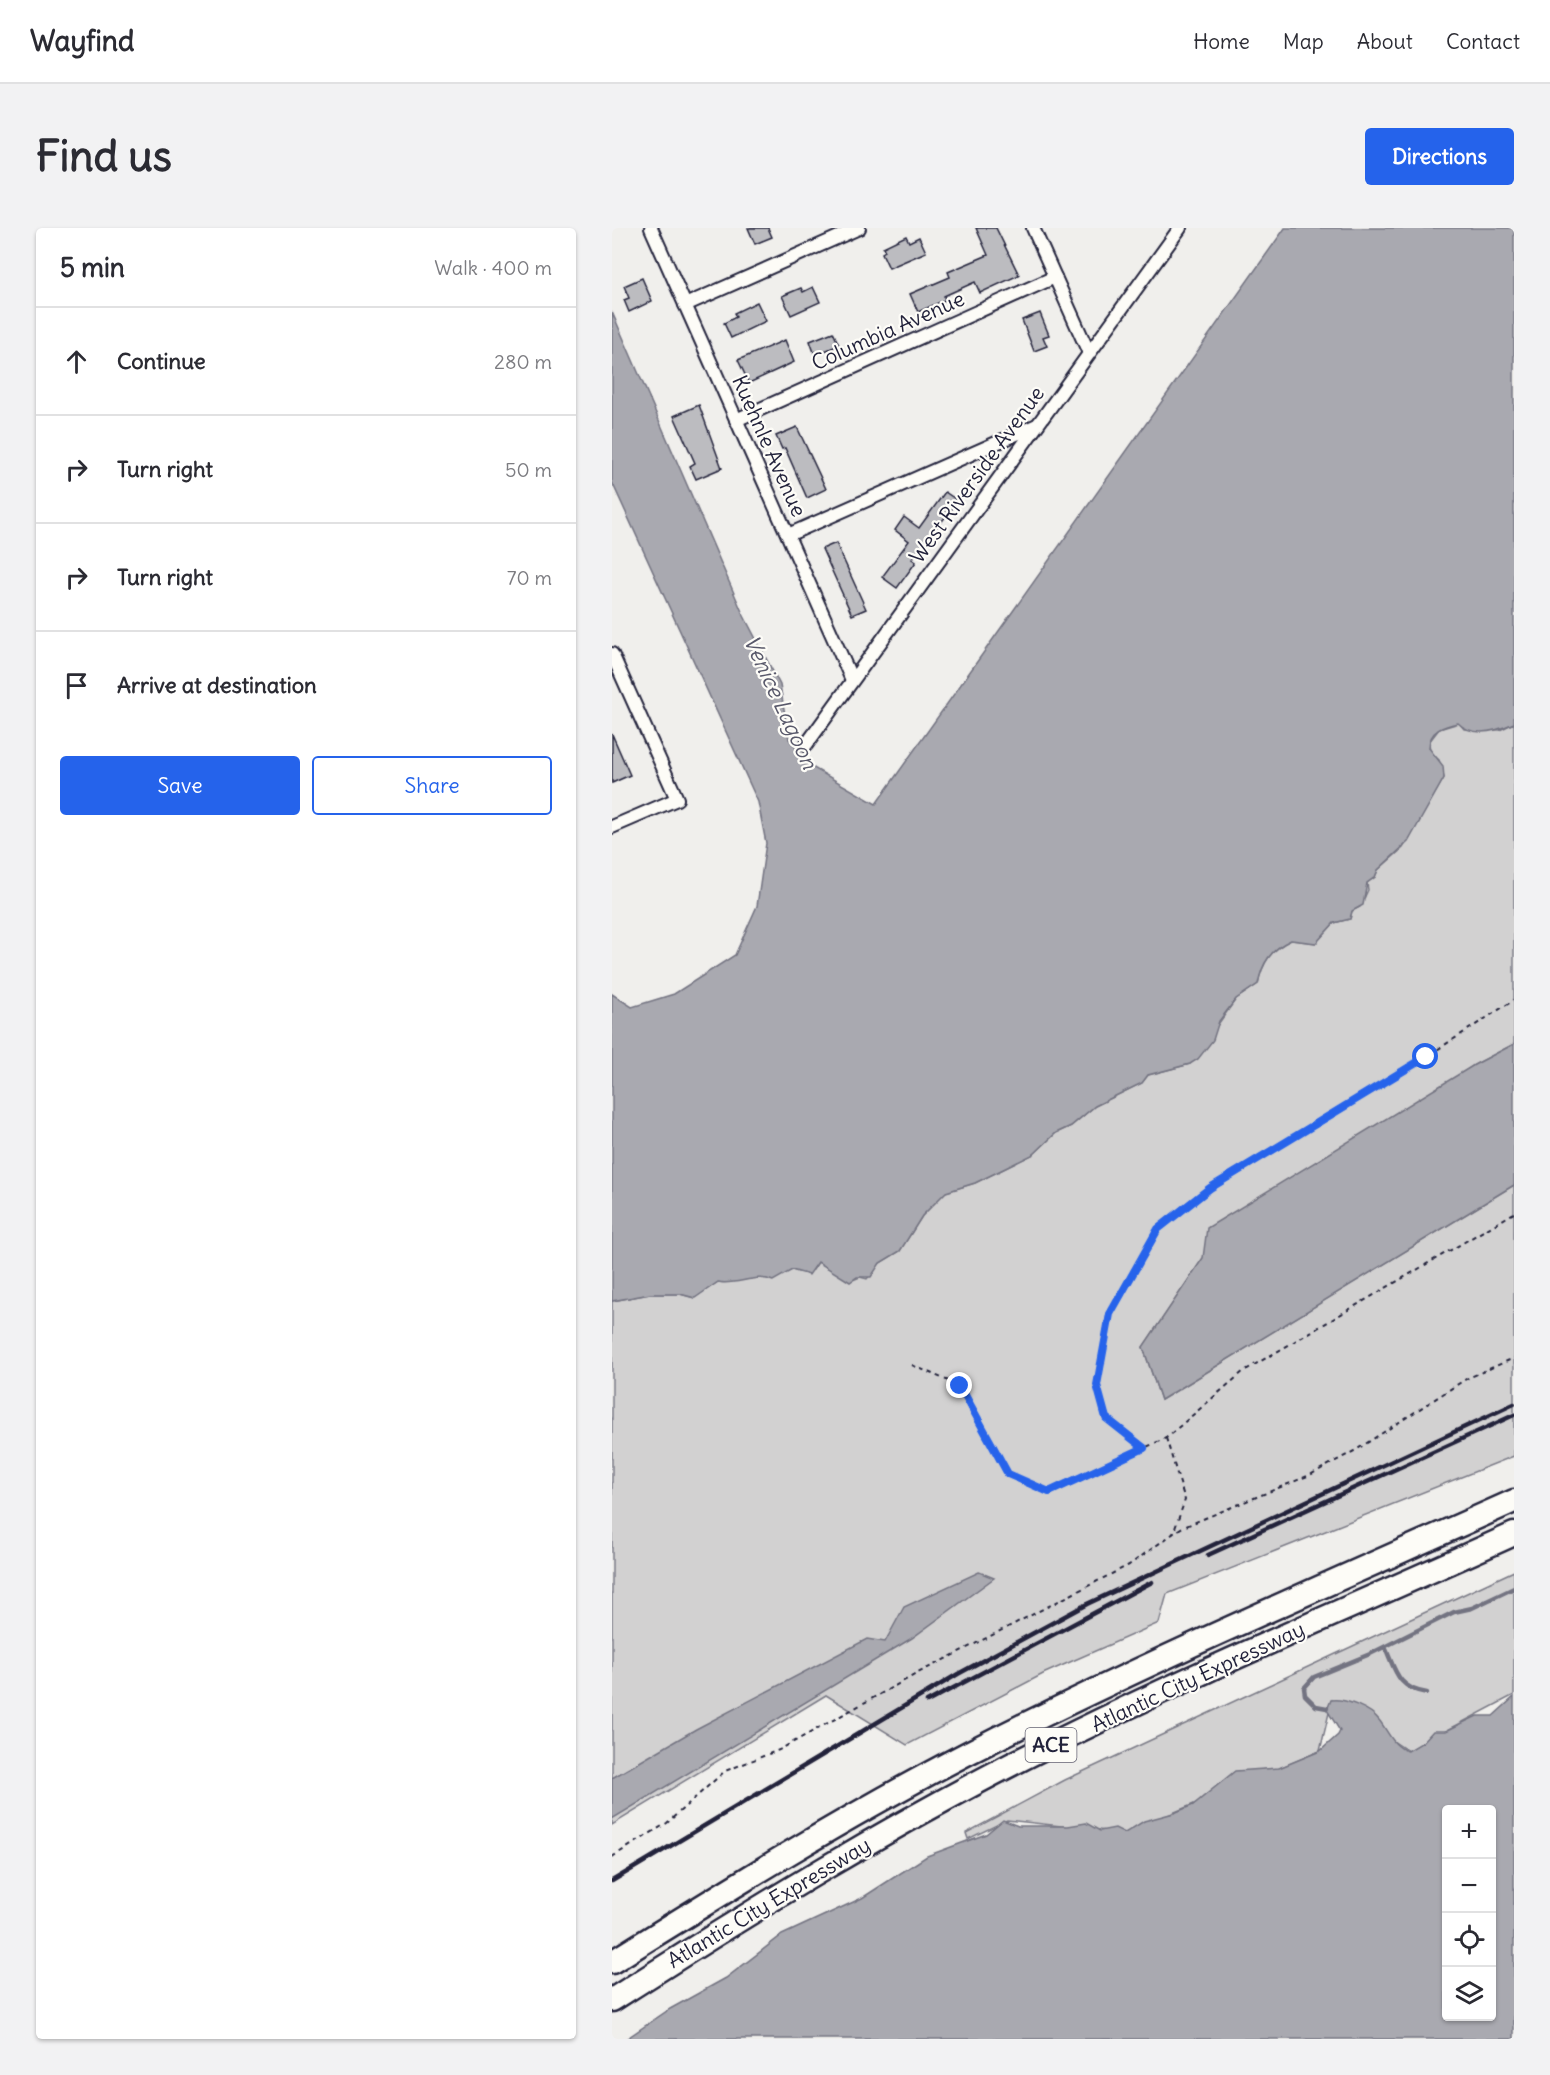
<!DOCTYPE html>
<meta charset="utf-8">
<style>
:root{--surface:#fff;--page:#f2f2f3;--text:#2b2b33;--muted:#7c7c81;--line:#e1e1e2;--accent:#2563eb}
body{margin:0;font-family:Delius,sans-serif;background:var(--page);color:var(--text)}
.controls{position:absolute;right:18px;bottom:18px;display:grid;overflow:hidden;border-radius:6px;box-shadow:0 2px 4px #0004}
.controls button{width:54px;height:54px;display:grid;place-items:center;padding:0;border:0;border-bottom:2px solid var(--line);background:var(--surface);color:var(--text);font:30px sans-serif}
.stop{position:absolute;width:18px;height:18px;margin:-14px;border:4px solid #2563eb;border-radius:50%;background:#fff}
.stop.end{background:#2563eb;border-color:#fff;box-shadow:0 2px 6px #0008}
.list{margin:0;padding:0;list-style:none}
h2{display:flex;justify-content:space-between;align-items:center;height:78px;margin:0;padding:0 24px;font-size:26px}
h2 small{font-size:20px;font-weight:400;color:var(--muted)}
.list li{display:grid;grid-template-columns:39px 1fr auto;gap:18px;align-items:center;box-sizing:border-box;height:108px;padding:0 24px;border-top:2px solid var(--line)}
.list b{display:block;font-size:22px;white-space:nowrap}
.list em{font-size:20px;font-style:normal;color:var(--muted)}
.actions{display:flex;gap:12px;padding:18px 24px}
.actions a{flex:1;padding:14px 0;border:2px solid var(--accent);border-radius:6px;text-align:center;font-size:21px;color:var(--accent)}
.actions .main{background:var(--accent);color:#fff}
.icon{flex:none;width:33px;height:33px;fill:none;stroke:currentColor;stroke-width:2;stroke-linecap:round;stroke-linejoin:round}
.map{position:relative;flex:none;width:902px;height:1811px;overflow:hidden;border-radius:6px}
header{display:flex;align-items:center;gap:36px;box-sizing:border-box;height:84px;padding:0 30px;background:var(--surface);border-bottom:2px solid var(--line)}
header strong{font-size:28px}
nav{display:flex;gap:33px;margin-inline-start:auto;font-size:21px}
.intro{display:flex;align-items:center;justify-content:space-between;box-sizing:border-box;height:144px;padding:0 36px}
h1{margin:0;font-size:42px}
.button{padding:15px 27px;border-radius:6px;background:var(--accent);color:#fff;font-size:21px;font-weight:700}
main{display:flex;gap:36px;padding:0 36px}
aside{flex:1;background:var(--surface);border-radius:6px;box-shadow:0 2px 4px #0004}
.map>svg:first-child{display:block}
.green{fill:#d2d1d1;stroke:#7a7a86;stroke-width:1.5}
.water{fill:#a9a9b0;stroke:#737381;stroke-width:1.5;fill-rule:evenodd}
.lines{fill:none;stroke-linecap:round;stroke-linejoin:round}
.stream{stroke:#737381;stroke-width:4.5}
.building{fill:#bcbcc0;stroke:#22223b;stroke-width:1.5}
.street-casing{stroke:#22223b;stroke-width:16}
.highway-casing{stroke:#22223b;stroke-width:27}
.path{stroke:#22223b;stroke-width:2;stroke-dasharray:4.5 4.5;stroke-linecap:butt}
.street{stroke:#fdfcf7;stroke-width:12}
.highway{stroke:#fdfcf7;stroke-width:22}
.rail{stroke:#22223b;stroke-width:4.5}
.route{stroke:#2563eb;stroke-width:8}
.labels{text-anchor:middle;stroke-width:4.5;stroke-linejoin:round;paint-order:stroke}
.shield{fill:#fdfcf7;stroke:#646373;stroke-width:1.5}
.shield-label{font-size:20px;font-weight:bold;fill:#22223b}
.street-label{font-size:21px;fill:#22223b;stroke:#fdfcf7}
.water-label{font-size:22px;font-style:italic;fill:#58586a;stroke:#fdfcf7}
</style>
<header>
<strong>Wayfind</strong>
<nav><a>Home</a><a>Map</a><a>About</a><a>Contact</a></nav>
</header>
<div class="intro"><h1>Find us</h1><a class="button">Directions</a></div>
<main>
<aside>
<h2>5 min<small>Walk · 400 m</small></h2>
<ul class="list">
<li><svg class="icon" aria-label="ahead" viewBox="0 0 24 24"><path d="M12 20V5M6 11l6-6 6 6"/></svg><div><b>Continue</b></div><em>280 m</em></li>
<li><svg class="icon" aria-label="right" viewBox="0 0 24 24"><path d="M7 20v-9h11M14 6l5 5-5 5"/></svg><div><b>Turn right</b></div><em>50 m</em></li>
<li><svg class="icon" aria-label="right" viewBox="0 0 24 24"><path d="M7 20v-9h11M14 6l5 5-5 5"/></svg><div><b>Turn right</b></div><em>70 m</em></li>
<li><svg class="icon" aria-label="arrive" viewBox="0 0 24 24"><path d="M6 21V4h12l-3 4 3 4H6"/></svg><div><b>Arrive at destination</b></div></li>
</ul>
<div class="actions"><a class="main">Save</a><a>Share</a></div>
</aside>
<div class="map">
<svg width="902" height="1811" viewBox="0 0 902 1811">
<rect width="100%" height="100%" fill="#f0efec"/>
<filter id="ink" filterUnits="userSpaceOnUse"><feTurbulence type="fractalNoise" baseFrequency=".0167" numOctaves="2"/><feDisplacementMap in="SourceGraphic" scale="12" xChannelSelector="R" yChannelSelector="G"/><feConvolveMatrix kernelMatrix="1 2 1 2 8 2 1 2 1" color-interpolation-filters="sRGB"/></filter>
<g filter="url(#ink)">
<g class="green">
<path d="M847 495 852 501 888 502 902 495V816L862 837 591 1030 531 1119 549 1172 902 957V1228L555 1366 547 1395 433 1445 295 1517 214 1467 0 1597V1073L38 1066H68L82 1070 106 1054C122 1057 145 1045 159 1052L180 1042 186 1044 201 1042 206 1034 241 1052 248 1049 255 1051 268 1035 288 1023 310 988 333 964 363 955 422 926 444 905 459 898 483 878 530 855 536 847 578 836 624 771 646 756C650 735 659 721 679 712L704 715 722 695 738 691 740 683 748 679 756 662 755 655 763 649 766 642 791 620 832 550 827 532 818 524 817 514 827 501Z"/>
<polygon points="902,1343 902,1467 796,1523 720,1472 708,1523 513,1605 395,1592 356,1611 354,1605 453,1552"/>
</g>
<g class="water">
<path d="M673 0H902V495C885 503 861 510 846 495 832 498 817 502 817 520L831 538 832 550 796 614 766 642 763 649 755 655 751 677 740 683 738 691 722 695 704 715 679 712C659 721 650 735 646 756L624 771 607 793 601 812 586 831 578 836 536 847 530 855 483 878 459 898 444 905 422 926 363 955 334 964 310 988 288 1023 268 1035 259 1049H245L238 1054 206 1034 197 1047 180 1042 161 1053C145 1045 124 1058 106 1054L83 1070 68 1066H38L0 1073V766L20 779 62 766 123 727 145 678 154 615 146 574 0 254V84L131 386 168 457 177 511 198 538 264 576Z"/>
<polygon points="902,816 902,957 549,1172 531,1119 591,1030 595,1000 862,837"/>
<polygon points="367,1344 382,1350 300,1410 0,1591 0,1550 84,1501 255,1411 273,1414 292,1379"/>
<path d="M902 1469V1811H14L58 1781 114 1750 170 1707 250 1670 315 1628 374 1606 391 1592 406 1598H456L474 1595 488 1603 503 1600 513 1605 532 1593 562 1585 581 1577 623 1543 667 1540 708 1523 726 1507 728 1503 715 1482 719 1472C733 1470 759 1481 767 1492 776 1503 781 1519 796 1523L811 1514 821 1503H834L865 1488H881ZM834 1582H879V1788H834Z"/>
</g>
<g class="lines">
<g class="stream">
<path d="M773 1419C783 1441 785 1461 815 1465"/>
<polyline points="715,1480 704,1478 693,1467 692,1460 702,1449 758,1426 842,1384 860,1380 902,1360"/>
</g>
</g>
<g class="building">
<polygon points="136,0 156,0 160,9 143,16"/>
<polygon points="364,0 384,0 407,47 368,65 363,54 332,68 333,72 306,84 298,66 338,49 336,44 376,27"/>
<polygon points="294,8 297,14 307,9 314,24 277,40 270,25 273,23 271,19"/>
<polygon points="30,50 40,73 17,84 12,72 17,70 12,58"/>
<polygon points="201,59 208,74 179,87 170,68 189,60 191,64"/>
<polygon points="145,74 154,93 119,110 112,95 124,89 122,85"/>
<polygon points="428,85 437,107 431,109 435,118 422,123 410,92"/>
<polygon points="221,104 227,117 203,127 198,113"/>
<polygon points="173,112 182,134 137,155 126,132"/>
<polygon points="87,177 110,240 84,251 78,238 83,235 62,188"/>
<polygon points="185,199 214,261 195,270 173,220 170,221 164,208"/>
<polygon points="333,264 346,273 300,331 304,334 285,360 270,349 297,313 283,302 292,289 307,300"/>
<polygon points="224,315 254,381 240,387 210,321"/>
<polygon points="0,506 18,547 0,555"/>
</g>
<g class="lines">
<defs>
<g id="street">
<polyline points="39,0 240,452"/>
<polyline points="421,0 477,125"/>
<polyline points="73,77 247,0"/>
<polyline points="124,192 443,49"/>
<polyline points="176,307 425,197"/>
<polyline points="0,426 65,571 0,599"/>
<polyline points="194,517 568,0"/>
</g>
<g id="highway">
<path d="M0 1734C117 1661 234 1588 356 1525 534 1434 719 1355 902 1273"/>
<path d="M0 1772C141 1682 283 1594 432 1520 586 1443 745 1377 902 1306"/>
</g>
</defs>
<use href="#street" class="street-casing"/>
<use href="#highway" class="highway-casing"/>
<g class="path">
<polyline points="300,1137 348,1158 396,1247 437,1264 554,1210 632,1143 902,985"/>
<polyline points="554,1210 573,1272 561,1306"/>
<polyline points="532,1220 494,1190 485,1157 498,1086 546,1001 598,960 814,829 902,772"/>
<polyline points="0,1629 55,1595 113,1543 167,1522 306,1445 517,1337 569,1300 698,1247 744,1222 854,1151 902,1130"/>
</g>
<use href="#street" class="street"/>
<use href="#highway" class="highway"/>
<g class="rail">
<polyline points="596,1327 902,1187"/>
<polyline points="315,1474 540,1354"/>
<polyline points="0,1653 346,1446 475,1376 902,1176"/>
</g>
</g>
</g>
<g class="lines" filter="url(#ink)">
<polyline class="route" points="348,1158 396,1246 437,1264 532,1220 494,1190 485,1157 498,1086 546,1001 598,960 814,829"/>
</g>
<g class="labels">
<rect class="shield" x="413.5" y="1500" width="51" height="34" rx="4.5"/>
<g class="shield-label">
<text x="439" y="1524">ACE</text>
</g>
<g class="street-label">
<text transform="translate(276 103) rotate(-24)" y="7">Columbia Avenue</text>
<text transform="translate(157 218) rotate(66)" y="7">Kuehnle Avenue</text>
<text transform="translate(365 247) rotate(-54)" y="7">West Riverside Avenue</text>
<text transform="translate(586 1449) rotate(-25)" y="7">Atlantic City Expressway</text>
<text transform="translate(157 1675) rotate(-31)" y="7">Atlantic City Expressway</text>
</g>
<g class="water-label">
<text transform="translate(169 474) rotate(65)" y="8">Venice Lagoon</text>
</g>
</g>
</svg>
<div class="controls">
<button>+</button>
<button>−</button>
<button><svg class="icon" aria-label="locate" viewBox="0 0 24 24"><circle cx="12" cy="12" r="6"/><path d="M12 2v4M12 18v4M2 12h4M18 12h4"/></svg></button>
<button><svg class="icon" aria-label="layers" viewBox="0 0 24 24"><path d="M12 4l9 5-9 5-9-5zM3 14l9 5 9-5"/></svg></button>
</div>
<div class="stop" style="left:814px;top:829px"></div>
<div class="stop end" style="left:348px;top:1158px"></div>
</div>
</main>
